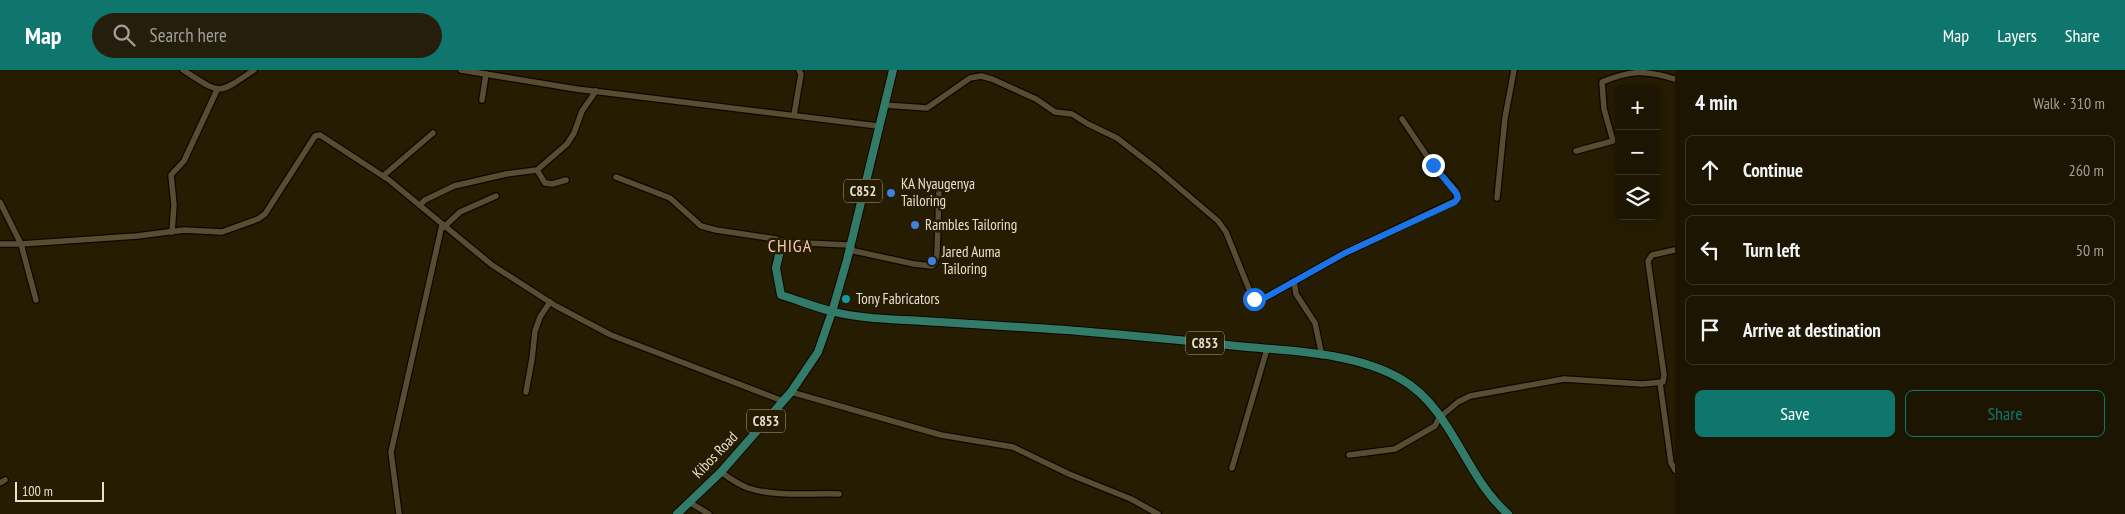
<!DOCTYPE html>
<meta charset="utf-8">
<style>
:root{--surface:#1c1502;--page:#251e0c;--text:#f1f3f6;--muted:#a09f99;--line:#3a3424;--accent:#0f766e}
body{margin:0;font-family:"PT Sans Narrow",sans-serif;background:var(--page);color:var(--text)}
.controls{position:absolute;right:15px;top:15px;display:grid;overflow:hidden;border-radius:8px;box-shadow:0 2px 12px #0003}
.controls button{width:45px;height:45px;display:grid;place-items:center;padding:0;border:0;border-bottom:1px solid var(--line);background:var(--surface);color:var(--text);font:25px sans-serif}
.scale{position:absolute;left:15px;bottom:12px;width:89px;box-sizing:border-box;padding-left:5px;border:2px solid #e6e0d1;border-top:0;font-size:14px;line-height:18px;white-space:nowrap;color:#e6e0d1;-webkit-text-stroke:4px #251c02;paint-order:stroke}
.stop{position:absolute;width:15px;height:15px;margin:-11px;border:4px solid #1a73e8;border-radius:50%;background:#fff}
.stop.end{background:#1a73e8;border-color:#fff;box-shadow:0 1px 5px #0008}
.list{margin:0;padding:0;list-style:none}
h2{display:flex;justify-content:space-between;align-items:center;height:65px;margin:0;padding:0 20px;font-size:21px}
h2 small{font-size:16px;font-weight:400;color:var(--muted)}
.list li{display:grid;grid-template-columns:32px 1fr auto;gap:15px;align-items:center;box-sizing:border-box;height:70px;margin:0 10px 10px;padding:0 10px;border:1px solid var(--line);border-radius:8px}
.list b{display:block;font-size:19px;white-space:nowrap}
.list em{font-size:16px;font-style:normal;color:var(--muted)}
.actions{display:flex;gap:10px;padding:15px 20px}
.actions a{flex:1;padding:11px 0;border:1px solid var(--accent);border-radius:8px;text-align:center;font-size:18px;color:var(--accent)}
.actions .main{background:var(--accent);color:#fff}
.icon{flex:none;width:28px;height:28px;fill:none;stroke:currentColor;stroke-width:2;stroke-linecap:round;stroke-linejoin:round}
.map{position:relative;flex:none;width:1675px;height:444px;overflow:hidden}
header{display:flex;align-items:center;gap:30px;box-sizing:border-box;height:70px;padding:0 25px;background:var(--accent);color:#fff}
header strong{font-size:24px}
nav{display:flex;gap:28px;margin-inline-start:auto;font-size:18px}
.search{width:350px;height:45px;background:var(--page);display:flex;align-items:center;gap:12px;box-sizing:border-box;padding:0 18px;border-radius:28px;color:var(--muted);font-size:19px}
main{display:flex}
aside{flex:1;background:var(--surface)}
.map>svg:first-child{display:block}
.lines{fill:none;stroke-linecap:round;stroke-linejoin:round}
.minor-casing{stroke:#0e0600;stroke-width:8}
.major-casing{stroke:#0e0600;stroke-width:10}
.minor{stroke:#574d32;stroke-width:5.5}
.major{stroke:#327b69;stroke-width:8}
.route{stroke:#1a73e8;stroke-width:6}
.shop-dot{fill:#3f7fe0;stroke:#251c02;stroke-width:2}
.culture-dot{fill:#0f9aa8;stroke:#251c02;stroke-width:2}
.labels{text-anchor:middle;stroke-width:5;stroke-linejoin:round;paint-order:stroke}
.shield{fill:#251c02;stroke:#aca593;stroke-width:1}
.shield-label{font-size:14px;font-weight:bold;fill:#e6e0d1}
.poi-label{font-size:15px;fill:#e6e0d1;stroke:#251c02;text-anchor:start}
.street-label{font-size:15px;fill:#e6e0d1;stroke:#251c02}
.quarter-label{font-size:18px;letter-spacing:1px;fill:#f9c8b8;stroke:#251c02}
</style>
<header>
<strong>Map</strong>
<div class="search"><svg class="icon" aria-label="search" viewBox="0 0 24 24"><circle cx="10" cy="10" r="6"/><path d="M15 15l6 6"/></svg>Search here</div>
<nav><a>Map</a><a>Layers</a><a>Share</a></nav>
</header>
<main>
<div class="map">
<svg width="1675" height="444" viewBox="0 0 1675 444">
<rect width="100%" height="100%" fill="#251c02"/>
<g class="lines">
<defs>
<g id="minor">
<path d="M183 0C221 24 216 26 254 0"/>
<polyline points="461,0 576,19 878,56"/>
<polyline points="482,30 486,4"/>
<polyline points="884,35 927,38 970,8 981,6 992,9 1036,29 1055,42 1072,44 1088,54 1117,68 1157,99 1218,151 1226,162 1251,224 1255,230 1259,231 1345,183 1457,130 1456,121 1433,95 1402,49"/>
<polyline points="794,45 801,4 799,0"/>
<path d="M1576 81 1613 71 1604 39 1602 12C1632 0 1644 0 1675 9"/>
<polyline points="537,100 545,113 552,114 566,110"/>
<polyline points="383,106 433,63"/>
<polyline points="616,107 670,128 701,156 716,160 776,169 782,172 849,175 854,181 914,194 932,196 935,193 937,183 939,123"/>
<polyline points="1497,128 1505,48 1514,0"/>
<polyline points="0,132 21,174 137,166 184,160 222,162 258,149 265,144 315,66 320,65 389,110 492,195 556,236 611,265 783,331"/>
<polyline points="420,135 425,130 454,116 506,104 537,100 567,74 574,63 582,41 596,21"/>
<polyline points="444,157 460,142 496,126"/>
<polyline points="172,162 174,135 171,105 184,91 217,20"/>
<polyline points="0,174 21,174 36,230"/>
<polyline points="1294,211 1296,224 1315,253 1322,286"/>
<polyline points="1660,313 1671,393 1675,400"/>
<polyline points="526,322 532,289 535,261 540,247 550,232"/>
<polyline points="791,322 941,365 1013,377 1069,404 1131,429 1158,444"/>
<polyline points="1349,385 1395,379 1435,356 1439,348 1458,332 1470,326 1564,309 1643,314 1663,312 1664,305 1648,191 1652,185 1675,180"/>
<polyline points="1232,398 1267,279"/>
<path d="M721 402C729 408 738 414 748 418 776 427 809 423 839 424"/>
<polyline points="0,413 5,410"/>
<polyline points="689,432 709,444"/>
<polyline points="399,444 391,382 442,155"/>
</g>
<g id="major">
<path d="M782 172 776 198 781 225C798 230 814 237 831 241 860 249 893 249 923 251 961 253 998 256 1036 258 1103 262 1170 269 1237 276 1289 281 1355 282 1401 309 1453 339 1464 406 1508 444"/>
<polyline points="677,444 721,402 791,322 818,282 832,242 847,190 893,0"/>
</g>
</defs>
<use href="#minor" class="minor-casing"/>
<use href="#major" class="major-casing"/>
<use href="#minor" class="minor"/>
<use href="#major" class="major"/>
</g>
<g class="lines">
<polyline class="route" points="1254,229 1261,230 1345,183 1455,132 1458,128 1457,124 1433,95"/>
</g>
<g class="shop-dot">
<circle cx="891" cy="123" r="5"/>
<circle cx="915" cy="155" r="5"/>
<circle cx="932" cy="191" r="5"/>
</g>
<circle class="culture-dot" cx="846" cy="229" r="5"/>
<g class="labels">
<g class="shield">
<rect x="844" y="109.5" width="38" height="23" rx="4"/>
<rect x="1186" y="261.5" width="38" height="23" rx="4"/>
<rect x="747" y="339.5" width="38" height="23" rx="4"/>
</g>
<g class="shield-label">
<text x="863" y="126">C852</text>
<text x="1205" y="278">C853</text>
<text x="766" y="356">C853</text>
</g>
<g class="poi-label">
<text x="901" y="119">KA Nyaugenya<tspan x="901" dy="17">Tailoring</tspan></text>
<text x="925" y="160">Rambles Tailoring</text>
<text x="942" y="187">Jared Auma<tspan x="942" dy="17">Tailoring</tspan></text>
<text x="856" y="234">Tony Fabricators</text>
</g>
<g class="street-label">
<text transform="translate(715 385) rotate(-46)" y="5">Kibos Road</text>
</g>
<g class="quarter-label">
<text x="790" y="182">CHIGA</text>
</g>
</g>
</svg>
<div class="controls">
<button>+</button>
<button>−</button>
<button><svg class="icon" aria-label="layers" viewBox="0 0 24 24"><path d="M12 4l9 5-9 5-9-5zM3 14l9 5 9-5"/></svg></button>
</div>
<div class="scale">100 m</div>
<div class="stop" style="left:1254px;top:229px"></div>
<div class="stop end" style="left:1433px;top:95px"></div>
</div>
<aside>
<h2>4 min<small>Walk · 310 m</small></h2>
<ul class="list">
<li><svg class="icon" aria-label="ahead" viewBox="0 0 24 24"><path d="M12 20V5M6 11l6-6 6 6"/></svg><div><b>Continue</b></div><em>260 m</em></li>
<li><svg class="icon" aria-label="left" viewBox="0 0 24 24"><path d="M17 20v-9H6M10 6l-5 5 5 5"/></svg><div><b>Turn left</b></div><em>50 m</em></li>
<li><svg class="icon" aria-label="arrive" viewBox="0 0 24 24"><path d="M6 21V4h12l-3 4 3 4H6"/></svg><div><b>Arrive at destination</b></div></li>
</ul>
<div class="actions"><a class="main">Save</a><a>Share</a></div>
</aside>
</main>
